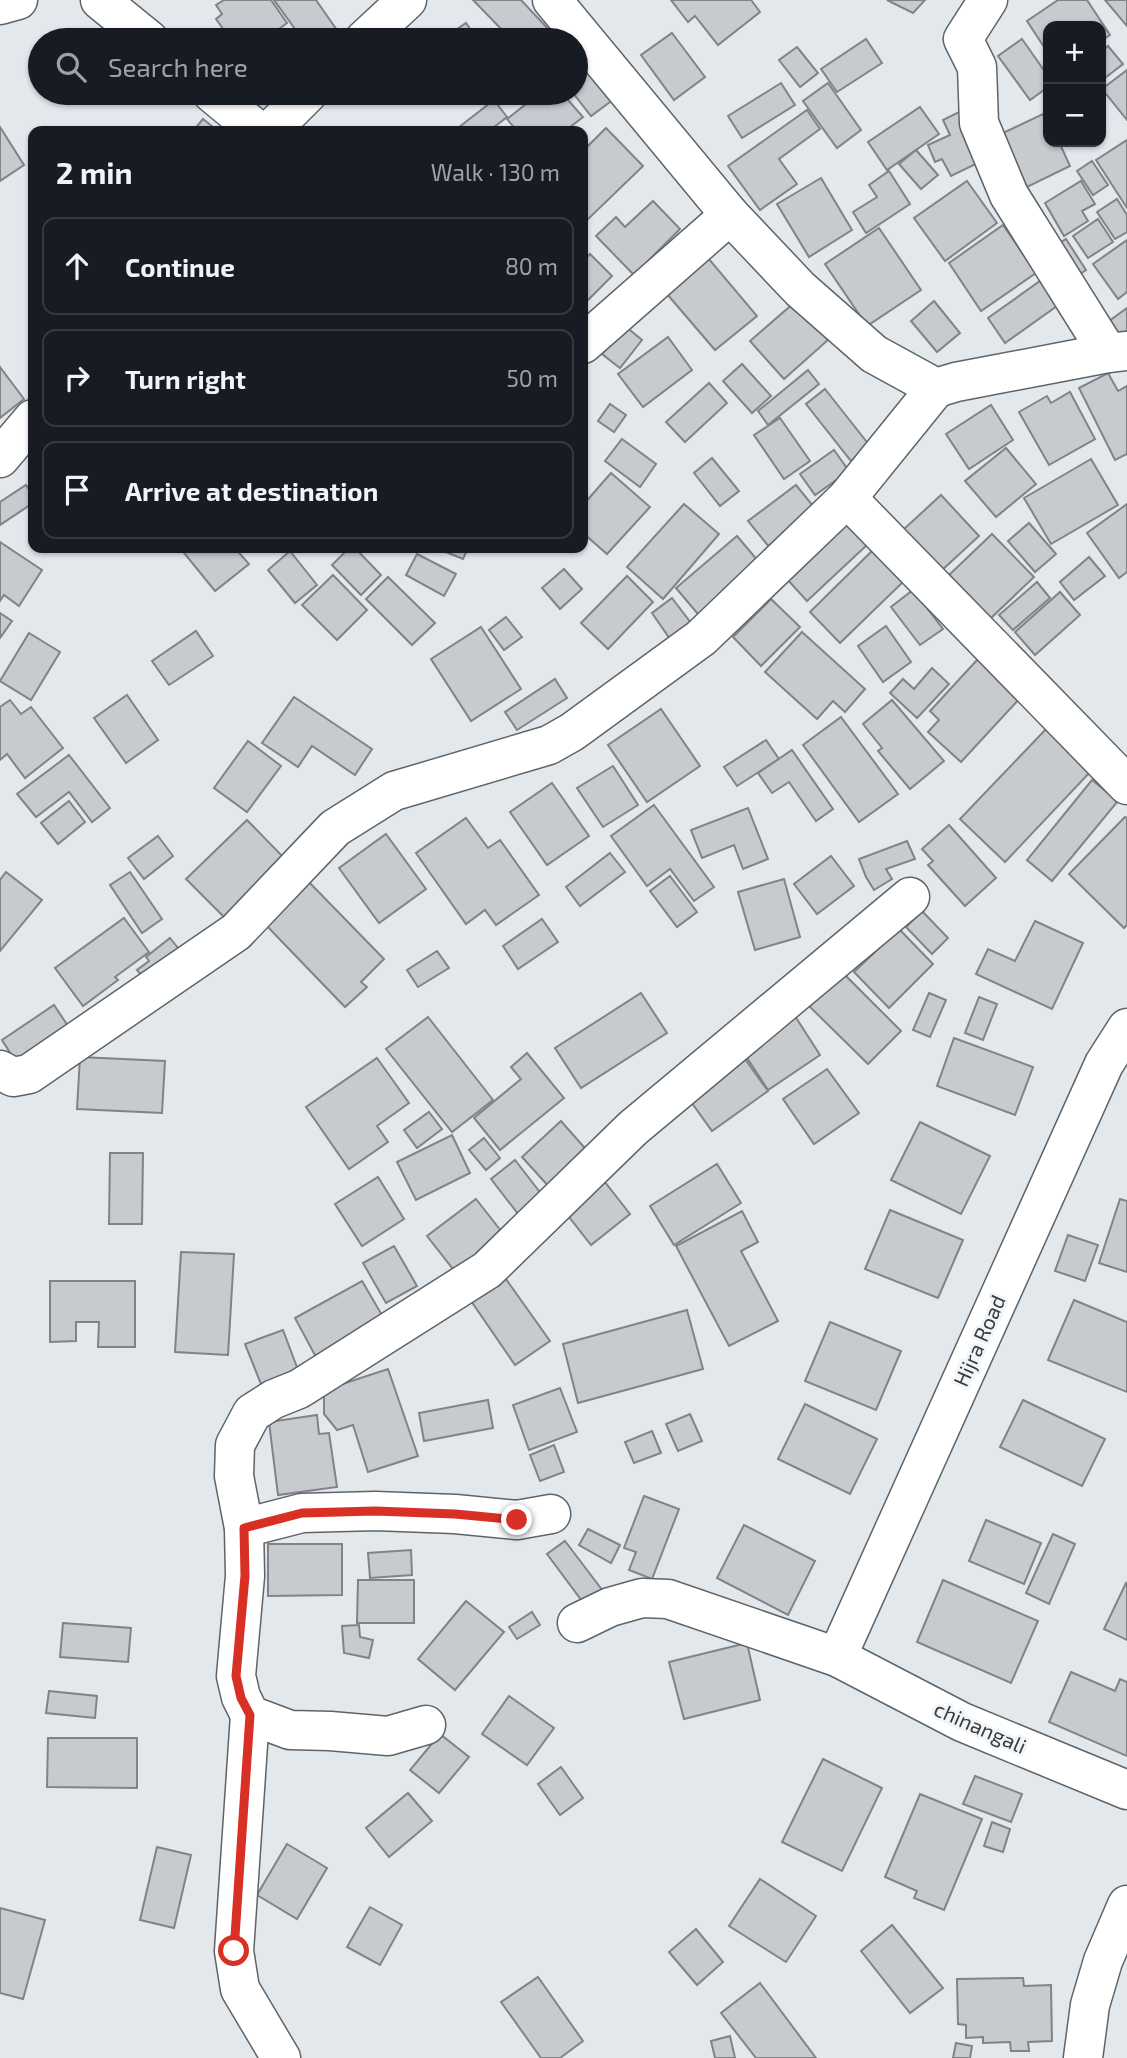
<!DOCTYPE html>
<meta charset="utf-8">
<style>
:root{--surface:#171b24;--page:#242831;--text:#f1f3f6;--muted:#9ea1a6;--line:#363941}
body{margin:0;font-family:"Exo 2",sans-serif;background:var(--page);color:var(--text)}
.controls{position:absolute;right:21px;top:21px;display:grid;overflow:hidden;border-radius:14px;box-shadow:0 2px 5px #0004}
.controls button{width:63px;height:63px;display:grid;place-items:center;padding:0;border:0;border-bottom:2px solid var(--line);background:var(--surface);color:var(--text);font:35px sans-serif}
.stop{position:absolute;width:21px;height:21px;margin:-16px;border:5px solid #d93025;border-radius:50%;background:#fff}
.stop.end{background:#d93025;border-color:#fff;box-shadow:0 2px 7px #0008}
.list{margin:0;padding:0;list-style:none}
h2{display:flex;justify-content:space-between;align-items:center;height:91px;margin:0;padding:0 28px;font-size:30px}
h2 small{font-size:23px;font-weight:400;color:var(--muted)}
.list li{display:grid;grid-template-columns:46px 1fr auto;gap:21px;align-items:center;box-sizing:border-box;height:98px;margin:0 14px 14px;padding:0 14px;border:2px solid var(--line);border-radius:14px}
.list b{display:block;font-size:26px;white-space:nowrap}
.list em{font-size:23px;font-style:normal;color:var(--muted)}
.icon{flex:none;width:38px;height:38px;fill:none;stroke:currentColor;stroke-width:2;stroke-linecap:round;stroke-linejoin:round}
.map{position:relative;flex:none;width:1127px;height:2058px;overflow:hidden}
.search{position:absolute;background:var(--surface);box-shadow:0 2px 5px #0004;left:28px;top:28px;width:560px;height:77px;display:flex;align-items:center;gap:18px;box-sizing:border-box;padding:0 24px;border-radius:38px;color:var(--muted);font-size:26px}
.panel{position:absolute;background:var(--surface);box-shadow:0 2px 5px #0004;left:28px;top:126px;width:560px;height:427px;border-radius:14px}
.map>svg:first-child{display:block}
.building{fill:#c7cacf;stroke:#808388;stroke-width:2}
.lines{fill:none;stroke-linecap:round;stroke-linejoin:round}
.minor-casing{stroke:#5e6467;stroke-width:41}
.minor{stroke:#fff;stroke-width:38}
.route{stroke:#d93025;stroke-width:9}
.labels{text-anchor:middle;stroke-width:6;stroke-linejoin:round;paint-order:stroke}
.street-label{font-size:21px;fill:#3a3c3e;stroke:#eff5f9}
</style>
<div class="map">
<svg width="1127" height="2058" viewBox="0 0 1127 2058">
<rect width="100%" height="100%" fill="#e2e8ec"/>
<g class="building">
<polygon points="224,0 271,0 287,23 264,40 231,40 216,19 222,14 216,5"/>
<polygon points="274,0 316,0 339,33 329,40 303,40"/>
<polygon points="473,0 521,0 551,32 543,40 512,40"/>
<polygon points="671,0 751,0 760,12 718,45 695,16 688,22"/>
<polygon points="887,0 925,0 913,13"/>
<polygon points="1058,0 1087,0 1110,35 1101,41 1101,26 1048,26 1048,53 1027,21"/>
<polygon points="1105,0 1127,0 1127,26"/>
<polygon points="466,23 478,40 444,40 443,39"/>
<polygon points="672,33 705,77 674,100 641,55"/>
<polygon points="866,39 882,63 837,92 821,69"/>
<polygon points="1022,39 1048,76 1048,87 1030,100 998,56"/>
<polygon points="1108,46 1123,64 1101,81 1101,52"/>
<polygon points="797,47 818,73 800,87 779,60"/>
<polygon points="576,48 614,99 591,116 573,93 576,93"/>
<polygon points="1127,70 1127,120 1102,89"/>
<polygon points="781,83 795,105 742,138 728,116"/>
<polygon points="828,83 861,130 837,148 803,101"/>
<polygon points="540,93 562,93 583,117 565,131 517,131 507,119"/>
<polygon points="494,100 507,117 489,131 454,131"/>
<polygon points="920,107 939,134 887,170 868,142"/>
<polygon points="807,110 820,129 779,159 797,184 760,210 728,166"/>
<polygon points="963,110 986,159 951,176 942,159 935,162 928,145 950,135 943,120"/>
<polygon points="1045,113 1048,120 1048,142 1059,142 1070,166 1027,187 1001,134"/>
<polygon points="203,119 218,131 193,131"/>
<polygon points="0,127 24,165 0,181"/>
<polygon points="606,128 643,166 583,224 583,151"/>
<polygon points="1127,140 1127,208 1096,160"/>
<polygon points="916,150 938,175 921,189 899,164"/>
<polygon points="1092,161 1108,185 1093,195 1077,171"/>
<polygon points="889,171 910,204 866,233 853,212 877,197 869,185"/>
<polygon points="821,178 852,230 809,257 777,204"/>
<polygon points="967,181 997,223 945,261 914,218"/>
<polygon points="1081,181 1095,204 1082,211 1088,221 1064,236 1045,203"/>
<polygon points="1117,199 1127,215 1127,232 1115,239 1097,212"/>
<polygon points="653,201 680,229 634,275 596,236 616,217 625,227"/>
<polygon points="1098,219 1113,242 1088,258 1073,236"/>
<polygon points="1003,225 1036,273 981,311 949,263"/>
<polygon points="879,228 921,290 867,326 825,264"/>
<polygon points="1066,239 1086,270 1073,279 1052,248"/>
<polygon points="1127,240 1127,292 1118,299 1093,264"/>
<polygon points="703,252 757,316 715,350 661,287"/>
<polygon points="590,254 612,276 583,305 583,261"/>
<polygon points="1040,281 1057,306 1005,343 988,318"/>
<polygon points="934,301 960,333 937,352 911,321"/>
<polygon points="795,302 828,340 784,379 750,341"/>
<polygon points="1127,308 1127,335 1118,342 1105,324"/>
<polygon points="625,326 642,340 620,368 602,354"/>
<polygon points="668,337 692,370 643,407 618,374"/>
<polygon points="742,364 771,396 752,413 723,381"/>
<polygon points="0,367 24,399 0,418"/>
<polygon points="808,370 819,384 768,425 758,411"/>
<polygon points="1108,373 1118,391 1127,386 1127,454 1115,460 1079,388"/>
<polygon points="709,383 727,403 685,442 666,422"/>
<polygon points="825,389 870,446 851,461 806,404"/>
<polygon points="1070,392 1095,439 1049,465 1019,412 1047,396 1051,403"/>
<polygon points="610,404 626,415 614,432 598,421"/>
<polygon points="991,405 1013,440 969,469 946,434"/>
<polygon points="780,418 810,461 784,479 754,435"/>
<polygon points="622,439 656,464 640,487 605,461"/>
<polygon points="1006,448 1036,484 996,517 965,481"/>
<polygon points="834,450 849,471 815,495 800,474"/>
<polygon points="712,458 739,491 720,506 694,473"/>
<polygon points="1091,459 1118,505 1051,544 1024,498"/>
<polygon points="611,473 650,507 607,554 583,533 583,505"/>
<polygon points="26,485 33,496 33,503 0,525 0,502"/>
<polygon points="796,485 817,511 770,548 748,521"/>
<polygon points="941,495 979,536 941,571 903,530"/>
<polygon points="684,504 719,534 663,599 627,567"/>
<polygon points="1127,504 1127,572 1119,578 1087,533"/>
<polygon points="846,522 868,544 807,601 786,578"/>
<polygon points="1029,523 1056,554 1035,572 1008,541"/>
<polygon points="992,534 1034,577 991,618 949,575"/>
<polygon points="737,536 764,568 703,620 676,588"/>
<polygon points="0,542 42,570 19,606 4,595 0,601"/>
<polygon points="180,548 235,548 249,564 215,591"/>
<polygon points="349,548 355,548 381,575 361,595 332,565"/>
<polygon points="436,548 468,548 463,559"/>
<polygon points="874,549 905,580 840,643 810,612"/>
<polygon points="290,551 317,585 295,603 268,570"/>
<polygon points="417,554 456,574 444,596 406,575"/>
<polygon points="1089,557 1105,576 1074,600 1060,582"/>
<polygon points="564,569 582,589 560,609 542,588"/>
<polygon points="333,575 367,610 337,640 302,605"/>
<polygon points="627,576 653,602 608,649 581,623"/>
<polygon points="388,577 435,623 412,645 366,599"/>
<polygon points="1037,582 1050,598 1013,630 999,615"/>
<polygon points="913,590 943,629 920,645 891,607"/>
<polygon points="1060,592 1080,615 1035,655 1015,632"/>
<polygon points="672,598 691,623 670,639 652,613"/>
<polygon points="771,599 800,627 761,666 733,637"/>
<polygon points="0,613 12,621 0,638"/>
<polygon points="506,617 522,637 504,650 489,630"/>
<polygon points="886,626 911,662 883,682 858,646"/>
<polygon points="481,627 521,689 471,721 431,659"/>
<polygon points="196,631 213,656 169,685 152,661"/>
<polygon points="802,632 865,689 845,712 833,701 817,719 765,672"/>
<polygon points="29,633 60,652 31,700 0,681"/>
<polygon points="978,659 1020,698 961,762 928,732 939,720 930,711"/>
<polygon points="932,668 949,684 917,718 890,693 903,679 914,689"/>
<polygon points="555,679 567,698 517,730 505,712"/>
<polygon points="127,695 158,740 126,763 94,718"/>
<polygon points="294,697 372,749 355,775 312,746 298,767 262,743"/>
<polygon points="10,700 21,714 31,707 63,748 25,778 7,754 0,760 0,707"/>
<polygon points="892,700 944,761 910,789 878,751 882,748 863,724"/>
<polygon points="661,709 700,766 647,802 608,745"/>
<polygon points="841,717 898,794 859,822 803,745"/>
<polygon points="1048,727 1092,770 1005,862 960,819"/>
<polygon points="766,740 779,759 737,786 724,767"/>
<polygon points="248,741 281,766 247,812 214,788"/>
<polygon points="792,750 833,809 816,821 789,782 772,793 758,773"/>
<polygon points="69,755 110,808 92,822 69,792 36,817 17,794"/>
<polygon points="613,766 638,805 603,827 577,788"/>
<polygon points="1092,780 1118,801 1052,881 1027,860"/>
<polygon points="552,783 589,836 547,865 510,812"/>
<polygon points="69,801 85,822 58,844 41,823"/>
<polygon points="654,805 714,887 694,901 670,869 647,886 611,836"/>
<polygon points="748,808 768,859 743,869 734,845 702,858 691,830"/>
<polygon points="1125,817 1127,818 1127,925 1124,928 1069,874"/>
<polygon points="466,818 488,848 500,840 539,895 496,925 485,910 466,924 416,853"/>
<polygon points="247,820 286,860 229,922 186,879"/>
<polygon points="949,825 996,878 965,906 928,865 933,861 922,849"/>
<polygon points="386,834 426,889 379,923 339,868"/>
<polygon points="158,836 173,856 144,879 128,858"/>
<polygon points="907,841 915,859 886,869 892,879 874,890 866,877 859,859"/>
<polygon points="610,853 625,872 580,906 566,887"/>
<polygon points="831,856 854,886 817,914 794,884"/>
<polygon points="6,872 42,900 0,951 0,880"/>
<polygon points="130,872 162,919 142,933 110,885"/>
<polygon points="670,876 697,912 677,927 650,891"/>
<polygon points="305,878 384,959 361,982 367,987 345,1007 262,921"/>
<polygon points="784,879 800,937 755,950 738,892"/>
<polygon points="922,911 948,938 932,954 906,927"/>
<polygon points="124,918 149,952 115,977 118,980 83,1006 55,968"/>
<polygon points="542,919 558,942 518,969 503,946"/>
<polygon points="1035,921 1083,943 1052,1009 976,974 988,949 1015,961"/>
<polygon points="899,929 933,964 889,1008 854,972"/>
<polygon points="170,938 186,958 150,986 137,970 149,961 146,957"/>
<polygon points="437,951 449,968 418,987 407,970"/>
<polygon points="839,969 901,1031 868,1064 805,1002"/>
<polygon points="641,993 667,1033 581,1088 555,1048"/>
<polygon points="929,993 946,1000 930,1037 913,1030"/>
<polygon points="979,997 997,1004 983,1040 965,1033"/>
<polygon points="54,1005 72,1032 19,1067 2,1040"/>
<polygon points="793,1013 820,1055 768,1090 740,1047"/>
<polygon points="428,1017 493,1100 452,1132 386,1049"/>
<polygon points="954,1038 1033,1067 1015,1115 937,1086"/>
<polygon points="740,1052 768,1091 712,1131 684,1092"/>
<polygon points="527,1053 564,1098 500,1150 474,1118 521,1079 511,1067"/>
<polygon points="80,1057 165,1061 162,1113 77,1109"/>
<polygon points="377,1058 409,1103 377,1126 388,1142 349,1169 306,1107"/>
<polygon points="827,1069 859,1113 814,1144 783,1099"/>
<polygon points="429,1112 442,1129 417,1148 404,1130"/>
<polygon points="561,1121 590,1154 551,1189 522,1157"/>
<polygon points="920,1122 990,1156 961,1214 891,1180"/>
<polygon points="452,1135 470,1173 416,1200 397,1162"/>
<polygon points="484,1138 500,1158 486,1170 469,1150"/>
<polygon points="110,1153 143,1153 142,1224 109,1224"/>
<polygon points="515,1160 546,1200 522,1219 491,1179"/>
<polygon points="717,1164 741,1203 674,1245 650,1206"/>
<polygon points="378,1177 404,1219 362,1246 335,1204"/>
<polygon points="601,1177 630,1214 591,1245 562,1208"/>
<polygon points="476,1199 509,1241 460,1278 427,1236"/>
<polygon points="1120,1199 1127,1201 1127,1272 1099,1263"/>
<polygon points="890,1210 963,1240 938,1298 865,1269"/>
<polygon points="742,1211 758,1242 741,1251 778,1321 729,1346 676,1246"/>
<polygon points="1068,1235 1098,1245 1085,1281 1055,1271"/>
<polygon points="394,1246 417,1286 386,1303 363,1263"/>
<polygon points="181,1252 234,1254 228,1355 175,1352"/>
<polygon points="501,1272 550,1341 515,1365 467,1295"/>
<polygon points="50,1281 135,1281 135,1347 98,1347 99,1322 76,1322 76,1341 50,1342"/>
<polygon points="362,1281 386,1322 317,1359 295,1318"/>
<polygon points="1074,1300 1127,1322 1127,1392 1048,1360"/>
<polygon points="687,1310 703,1369 578,1403 563,1344"/>
<polygon points="830,1322 901,1351 876,1410 805,1381"/>
<polygon points="283,1330 298,1370 261,1384 245,1344"/>
<polygon points="388,1369 418,1456 368,1472 353,1425 337,1430 324,1414 324,1390"/>
<polygon points="560,1388 577,1432 529,1450 513,1405"/>
<polygon points="488,1400 493,1428 424,1441 419,1413"/>
<polygon points="1023,1400 1105,1439 1082,1486 1000,1447"/>
<polygon points="805,1404 877,1439 850,1494 778,1459"/>
<polygon points="690,1414 702,1441 678,1451 666,1424"/>
<polygon points="317,1415 319,1434 329,1433 337,1487 278,1495 269,1422"/>
<polygon points="652,1431 661,1453 634,1463 625,1442"/>
<polygon points="554,1445 564,1472 540,1481 530,1455"/>
<polygon points="644,1496 679,1509 652,1579 629,1570 636,1552 624,1548"/>
<polygon points="986,1520 1041,1543 1024,1584 969,1561"/>
<polygon points="744,1525 815,1561 788,1615 717,1578"/>
<polygon points="588,1529 620,1545 611,1563 579,1545"/>
<polygon points="1053,1534 1075,1544 1049,1604 1026,1593"/>
<polygon points="565,1541 606,1595 588,1609 547,1554"/>
<polygon points="268,1544 342,1544 342,1595 268,1596"/>
<polygon points="411,1550 412,1575 370,1578 368,1553"/>
<polygon points="358,1580 414,1580 414,1623 357,1623"/>
<polygon points="943,1580 1038,1621 1011,1683 917,1642"/>
<polygon points="1126,1583 1127,1584 1127,1640 1104,1629"/>
<polygon points="466,1601 504,1632 455,1690 418,1659"/>
<polygon points="532,1612 540,1625 517,1639 509,1627"/>
<polygon points="63,1623 131,1628 128,1662 60,1657"/>
<polygon points="359,1625 360,1637 373,1640 369,1658 344,1653 342,1626"/>
<polygon points="747,1643 760,1700 684,1719 669,1662"/>
<polygon points="1071,1672 1115,1691 1120,1679 1127,1682 1127,1756 1049,1722"/>
<polygon points="49,1691 97,1696 95,1718 46,1713"/>
<polygon points="509,1696 554,1728 527,1765 482,1734"/>
<polygon points="440,1734 469,1757 439,1793 410,1770"/>
<polygon points="48,1738 137,1738 137,1788 47,1787"/>
<polygon points="823,1759 882,1788 842,1871 782,1842"/>
<polygon points="561,1767 583,1798 560,1815 538,1784"/>
<polygon points="975,1776 1022,1794 1011,1822 963,1804"/>
<polygon points="408,1793 432,1821 389,1857 366,1828"/>
<polygon points="920,1794 982,1819 944,1910 914,1898 917,1891 885,1877"/>
<polygon points="992,1822 1010,1829 1003,1852 984,1846"/>
<polygon points="287,1844 327,1868 297,1919 257,1895"/>
<polygon points="157,1847 191,1855 174,1928 140,1920"/>
<polygon points="760,1879 816,1916 786,1962 729,1926"/>
<polygon points="370,1907 402,1925 380,1965 347,1947"/>
<polygon points="0,1908 45,1920 23,1999 0,1993"/>
<polygon points="892,1925 943,1988 910,2013 861,1951"/>
<polygon points="696,1929 723,1962 697,1985 669,1952"/>
<polygon points="538,1977 583,2041 560,2058 541,2058 501,2002"/>
<polygon points="1023,1978 1024,1986 1051,1985 1052,2041 1028,2042 1029,2051 1011,2051 1010,2042 983,2043 983,2037 966,2038 966,2025 958,2024 957,1979"/>
<polygon points="760,1983 816,2058 756,2058 721,2013"/>
<polygon points="730,2036 735,2058 715,2058 711,2041"/>
<polygon points="956,2043 972,2046 970,2058 953,2058"/>
</g>
<g class="lines">
<defs>
<g id="minor">
<polyline points="100,0 149,40"/>
<polyline points="552,0 730,215 800,289 874,354 936,388 956,382 1108,353 1127,351"/>
<polyline points="988,0 963,39 977,67 979,123 1009,195 1108,353"/>
<polyline points="0,5 18,0"/>
<polyline points="364,40 407,0"/>
<polyline points="212,93 258,131"/>
<polyline points="270,131 308,93"/>
<polyline points="583,344 730,215"/>
<polyline points="0,458 33,419"/>
<polyline points="847,498 1127,785"/>
<polyline points="0,1070 13,1077 29,1074 236,932 335,828 394,791 549,745 572,732 701,638 847,498 936,388"/>
<polyline points="244,1528 302,1513 375,1511 455,1514 517,1520 551,1514"/>
<polyline points="577,1623 610,1607 642,1598 668,1599 837,1657 962,1722 1127,1790"/>
<polyline points="837,1657 1104,1064 1127,1028"/>
<polyline points="250,1715 234,1951 240,1989 281,2058"/>
<polyline points="426,1725 388,1736 330,1731 290,1730 250,1715 241,1697 236,1676 245,1576 244,1528 234,1476 235,1445 252,1413 274,1399 299,1389 487,1270 633,1128 910,897"/>
<polyline points="1083,2058 1090,2005 1103,1961 1127,1905"/>
</g>
</defs>
<use href="#minor" class="minor-casing"/>
<use href="#minor" class="minor"/>
</g>
<g class="lines">
<polyline class="route" points="234,1951 250,1715 241,1698 236,1676 245,1576 244,1528 302,1513 375,1511 455,1514 517,1520"/>
</g>
<g class="labels">
<g class="street-label">
<text transform="translate(980 1341) rotate(-66)" y="7">Hijra Road</text>
<text transform="translate(980 1728) rotate(24)" y="7">chinangali</text>
</g>
</g>
</svg>
<div class="controls">
<button>+</button>
<button>−</button>
</div>
<div class="stop" style="left:234px;top:1951px"></div>
<div class="stop end" style="left:517px;top:1520px"></div>
<div class="search"><svg class="icon" aria-label="search" viewBox="0 0 24 24"><circle cx="10" cy="10" r="6"/><path d="M15 15l6 6"/></svg>Search here</div>
<section class="panel">
<h2>2 min<small>Walk · 130 m</small></h2>
<ul class="list">
<li><svg class="icon" aria-label="ahead" viewBox="0 0 24 24"><path d="M12 20V5M6 11l6-6 6 6"/></svg><div><b>Continue</b></div><em>80 m</em></li>
<li><svg class="icon" aria-label="right" viewBox="0 0 24 24"><path d="M7 20v-9h11M14 6l5 5-5 5"/></svg><div><b>Turn right</b></div><em>50 m</em></li>
<li><svg class="icon" aria-label="arrive" viewBox="0 0 24 24"><path d="M6 21V4h12l-3 4 3 4H6"/></svg><div><b>Arrive at destination</b></div></li>
</ul>
</section>
</div>
